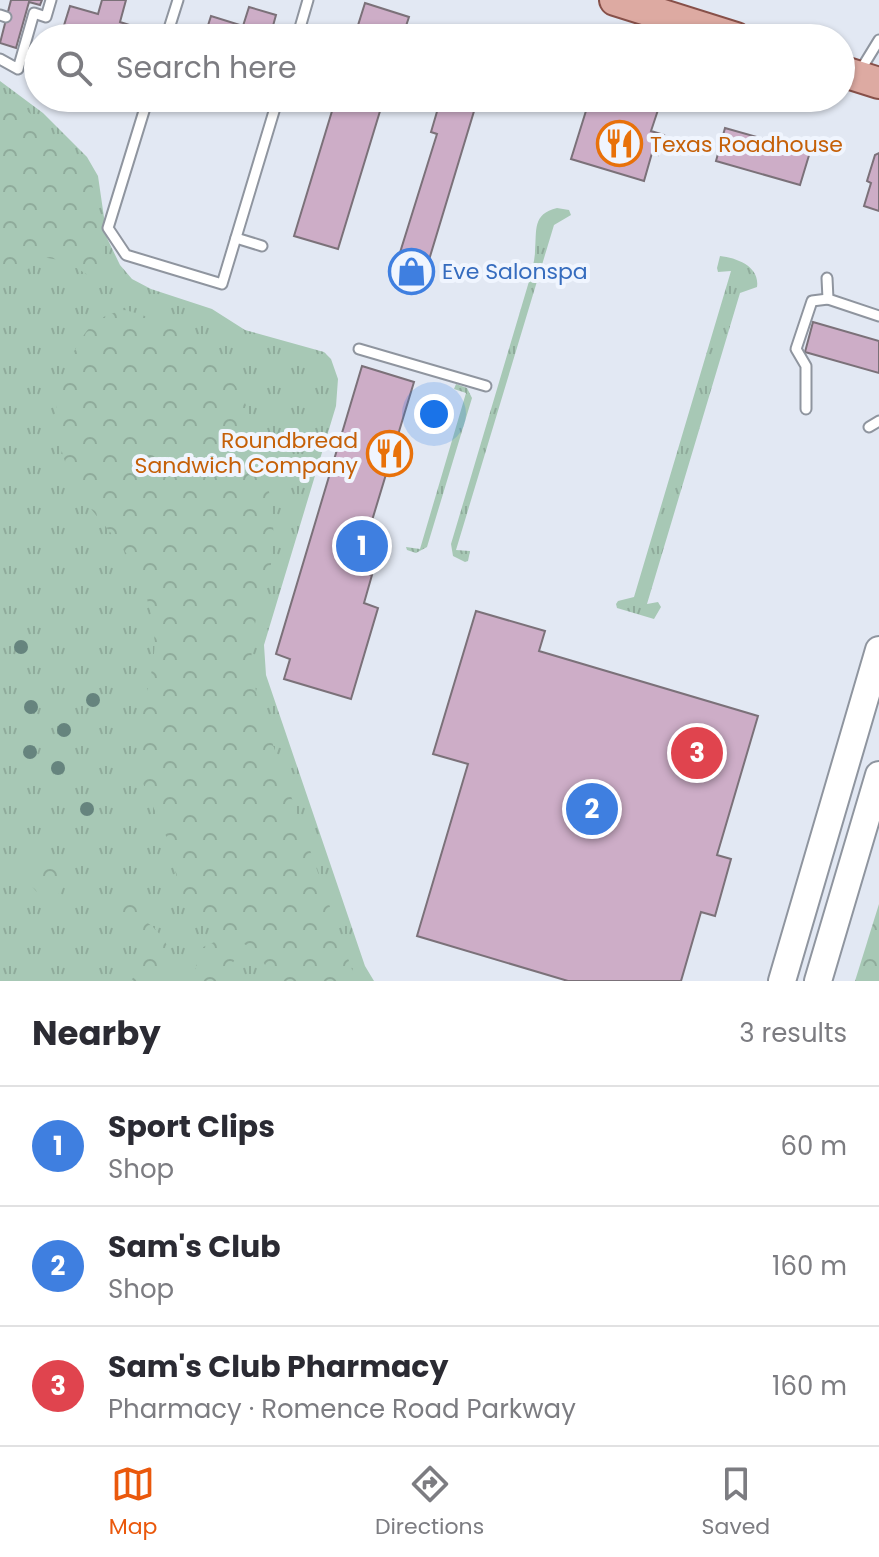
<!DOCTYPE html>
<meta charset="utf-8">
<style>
:root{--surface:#fff;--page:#f7f7f7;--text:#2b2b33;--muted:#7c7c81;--line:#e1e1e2;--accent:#ea580c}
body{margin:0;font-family:Poppins,sans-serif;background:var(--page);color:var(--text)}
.you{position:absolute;left:434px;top:414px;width:28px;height:28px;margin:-20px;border:6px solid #fff;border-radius:50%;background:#1a73e8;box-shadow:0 0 0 12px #1a73e833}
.badge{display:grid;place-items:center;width:52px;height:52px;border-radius:50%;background:var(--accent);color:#fff;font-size:26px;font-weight:700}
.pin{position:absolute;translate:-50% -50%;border:4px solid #fff;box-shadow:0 2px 8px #0006}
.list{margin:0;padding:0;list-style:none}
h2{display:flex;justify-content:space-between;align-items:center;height:104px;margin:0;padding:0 32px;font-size:34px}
h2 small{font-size:26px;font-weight:400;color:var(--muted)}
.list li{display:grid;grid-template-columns:52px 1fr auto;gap:24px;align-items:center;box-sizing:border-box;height:120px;padding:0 32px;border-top:2px solid var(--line)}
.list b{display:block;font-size:30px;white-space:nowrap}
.list p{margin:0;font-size:26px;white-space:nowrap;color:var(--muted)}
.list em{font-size:26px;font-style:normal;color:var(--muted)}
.icon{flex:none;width:44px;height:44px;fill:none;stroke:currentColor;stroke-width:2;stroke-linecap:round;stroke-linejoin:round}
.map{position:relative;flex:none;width:879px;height:981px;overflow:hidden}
.search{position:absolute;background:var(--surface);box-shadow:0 2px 6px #0004;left:24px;right:24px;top:24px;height:88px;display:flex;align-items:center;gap:20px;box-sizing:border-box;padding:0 28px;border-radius:44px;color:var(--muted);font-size:30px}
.sheet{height:464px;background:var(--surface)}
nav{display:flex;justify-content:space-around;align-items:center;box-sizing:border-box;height:112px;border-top:2px solid var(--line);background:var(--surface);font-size:22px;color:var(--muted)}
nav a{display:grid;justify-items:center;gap:4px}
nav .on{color:var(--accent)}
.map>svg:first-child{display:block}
.grass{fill:url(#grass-tufts)}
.forest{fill:url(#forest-crowns)}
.building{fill:#cdadc7;stroke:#7b7179;stroke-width:2}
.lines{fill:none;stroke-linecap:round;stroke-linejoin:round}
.lane-casing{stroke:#8f959f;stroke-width:13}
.secondary-casing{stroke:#8f959f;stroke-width:30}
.primary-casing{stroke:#875049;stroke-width:34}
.lane{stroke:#fff;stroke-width:9}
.secondary{stroke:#fff;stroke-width:26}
.primary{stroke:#ddaaa2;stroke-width:30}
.tree{fill:#66847e}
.labels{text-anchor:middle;stroke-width:8;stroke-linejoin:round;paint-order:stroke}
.food-label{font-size:22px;fill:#c56008;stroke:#f0f5fe;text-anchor:start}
.shop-label{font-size:22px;fill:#366cbe;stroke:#f0f5fe;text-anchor:start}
</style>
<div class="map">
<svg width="879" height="981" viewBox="0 0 879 981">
<defs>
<pattern id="grass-tufts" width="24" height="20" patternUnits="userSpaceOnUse" patternTransform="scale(2)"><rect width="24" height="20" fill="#a7c8b5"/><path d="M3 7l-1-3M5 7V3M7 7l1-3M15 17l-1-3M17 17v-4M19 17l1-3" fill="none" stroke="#8fab9b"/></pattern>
<pattern id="forest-crowns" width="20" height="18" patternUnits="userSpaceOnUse" patternTransform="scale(2)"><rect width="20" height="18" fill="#a7c8b5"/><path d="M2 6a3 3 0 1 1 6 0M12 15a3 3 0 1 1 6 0" fill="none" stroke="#8fab9b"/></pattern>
</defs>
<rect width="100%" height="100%" fill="#e2e8f3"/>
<g class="grass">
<polygon points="0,81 43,113 87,157 98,176 107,238 120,265 132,279 151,289 212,309 245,330 324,352 331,359 338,379 336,406 264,645 266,675 365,966 374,981 0,981"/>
<path d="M557 208 569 210 571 215 554 225 456 550 470 551 468 561 465 562 453 556 451 544 530 278C532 269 535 260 535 251 537 230 532 214 557 208Z"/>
<path d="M720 256C738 258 760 267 757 287L740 293 647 604 658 602 661 607 654 619 617 608 616 604 618 601 634 597 731 271 718 272 717 268Z"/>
<polygon points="456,384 467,388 472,398 427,547 416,553 407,550 406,547 420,549 466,393 454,389"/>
</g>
<g class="forest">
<polygon points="0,90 41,122 53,136 61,161 65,165 80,168 89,175 95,195 97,222 105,253 104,267 100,272 88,275 65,261 42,257 20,276 0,279"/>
<path d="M125 310C169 321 212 348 237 388 250 408 255 433 261 457 269 486 275 516 273 547 272 577 257 605 253 635 249 658 254 680 258 702L356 981H273C254 929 201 936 181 889 174 872 172 854 166 836 155 806 134 778 137 744 140 704 160 666 153 625 149 600 141 578 128 556 116 536 97 519 84 499 55 456 46 401 72 355 88 327 93 317 125 310Z"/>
<path d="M29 859C49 864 80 875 54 899H43L22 875 20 864Z"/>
<path d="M130 887H136L138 891 139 915C143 921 149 923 154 928 173 947 175 963 156 981H131L146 957V950C135 930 98 912 130 887Z"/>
<polygon points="879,904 879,981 855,981"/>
<path d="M219 940 235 947C240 962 225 971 216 981H191L203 947Z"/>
</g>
<g class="building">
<polygon points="11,0 42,0 40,5 29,2 16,48 0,43"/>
<polygon points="102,0 126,0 120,22 148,31 146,38 71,38 61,35 70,6 98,14"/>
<polygon points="365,3 409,17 402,38 354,38"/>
<polygon points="249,7 276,15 271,33 287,38 204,38 211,16 243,26"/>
<polygon points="336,98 384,98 338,249 294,236"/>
<polygon points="441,98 478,98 422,283 393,275 437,134 431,132"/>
<polygon points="590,98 622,98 658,110 651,131 664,135 658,155 652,153 644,181 571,159"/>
<polygon points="725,128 810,152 800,185 716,161"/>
<polygon points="879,153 879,211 864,206 871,183 867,181 875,155"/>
<polygon points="813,322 879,341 879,373 805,352"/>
<polygon points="362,366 414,382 357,570 372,575 364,603 378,608 351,699 284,679 290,659 276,654"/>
<polygon points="476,611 545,631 539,651 758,716 717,855 731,859 715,916 701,912 681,981 568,981 417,936 468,764 433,754"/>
</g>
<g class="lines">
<defs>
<g id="lane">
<polyline points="0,15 6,17"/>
<polyline points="166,38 178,0"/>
<polyline points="297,38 308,0"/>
<polyline points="0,59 18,69 34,13 46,17 51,0"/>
<polyline points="860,71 879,40"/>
<polyline points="148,98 108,228 126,255 222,284 278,98"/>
<polyline points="236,238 262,246"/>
<polyline points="827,278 828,299 879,316"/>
<polyline points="359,349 486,386"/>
<polyline points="806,409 806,366 796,349 812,301 828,299"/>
<polyline points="869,427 879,421"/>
</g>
<g id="secondary">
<polyline points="782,981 879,650"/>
<polyline points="818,981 879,775"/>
</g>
<g id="primary">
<polyline points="615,0 736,38"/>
<polyline points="841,71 879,83"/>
</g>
</defs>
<use href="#lane" class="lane-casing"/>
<use href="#secondary" class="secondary-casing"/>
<use href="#primary" class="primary-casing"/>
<use href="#lane" class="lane"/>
<use href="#secondary" class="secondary"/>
<use href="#primary" class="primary"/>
</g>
<g class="tree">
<circle cx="21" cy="647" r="7"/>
<circle cx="93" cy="700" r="7"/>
<circle cx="31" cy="707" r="7"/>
<circle cx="64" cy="730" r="7"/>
<circle cx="30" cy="752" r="7"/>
<circle cx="58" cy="768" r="7"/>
<circle cx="87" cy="809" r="7"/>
</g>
<defs>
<symbol id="restaurant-ring" viewBox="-11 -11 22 22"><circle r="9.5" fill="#f0f5fe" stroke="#e8710a" stroke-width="1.5"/><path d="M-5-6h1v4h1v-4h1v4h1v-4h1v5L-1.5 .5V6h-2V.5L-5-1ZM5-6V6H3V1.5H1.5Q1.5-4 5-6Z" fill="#e8710a"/></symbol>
<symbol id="shop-ring" viewBox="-11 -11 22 22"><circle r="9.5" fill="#f0f5fe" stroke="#3f7fe0" stroke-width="1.5"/><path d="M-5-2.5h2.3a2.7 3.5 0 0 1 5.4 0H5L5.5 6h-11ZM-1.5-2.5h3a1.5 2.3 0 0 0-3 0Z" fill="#3f7fe0"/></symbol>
</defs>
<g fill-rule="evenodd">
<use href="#restaurant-ring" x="594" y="118" width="51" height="51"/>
<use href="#shop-ring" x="386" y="246" width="51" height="51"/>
<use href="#restaurant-ring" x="364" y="428" width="51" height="51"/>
</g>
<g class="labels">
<g class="food-label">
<text x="650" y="152">Texas Roadhouse</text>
<text x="358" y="448" text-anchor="end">Roundbread<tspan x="358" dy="25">Sandwich Company</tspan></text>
</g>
<g class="shop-label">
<text x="442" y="279">Eve Salonspa</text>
</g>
</g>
</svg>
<div class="you"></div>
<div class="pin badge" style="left:362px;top:546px;background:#3f7fe0">1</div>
<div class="pin badge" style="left:592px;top:809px;background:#3f7fe0">2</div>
<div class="pin badge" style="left:697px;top:753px;background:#e0444e">3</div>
<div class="search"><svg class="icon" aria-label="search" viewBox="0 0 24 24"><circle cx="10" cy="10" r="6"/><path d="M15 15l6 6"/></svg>Search here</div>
</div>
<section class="sheet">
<h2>Nearby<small>3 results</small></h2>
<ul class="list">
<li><span class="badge" style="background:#3f7fe0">1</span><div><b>Sport Clips</b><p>Shop</p></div><em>60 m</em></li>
<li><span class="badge" style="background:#3f7fe0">2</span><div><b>Sam's Club</b><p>Shop</p></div><em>160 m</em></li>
<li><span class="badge" style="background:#e0444e">3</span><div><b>Sam's Club Pharmacy</b><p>Pharmacy · Romence Road Parkway</p></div><em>160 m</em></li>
</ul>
</section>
<nav>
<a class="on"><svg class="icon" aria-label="map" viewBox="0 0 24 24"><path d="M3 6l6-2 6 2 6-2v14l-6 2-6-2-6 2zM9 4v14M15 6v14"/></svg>Map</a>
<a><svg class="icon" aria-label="directions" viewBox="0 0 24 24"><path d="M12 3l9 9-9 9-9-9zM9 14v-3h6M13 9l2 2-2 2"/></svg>Directions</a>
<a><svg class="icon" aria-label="saved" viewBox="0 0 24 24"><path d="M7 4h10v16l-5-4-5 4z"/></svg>Saved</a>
</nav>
